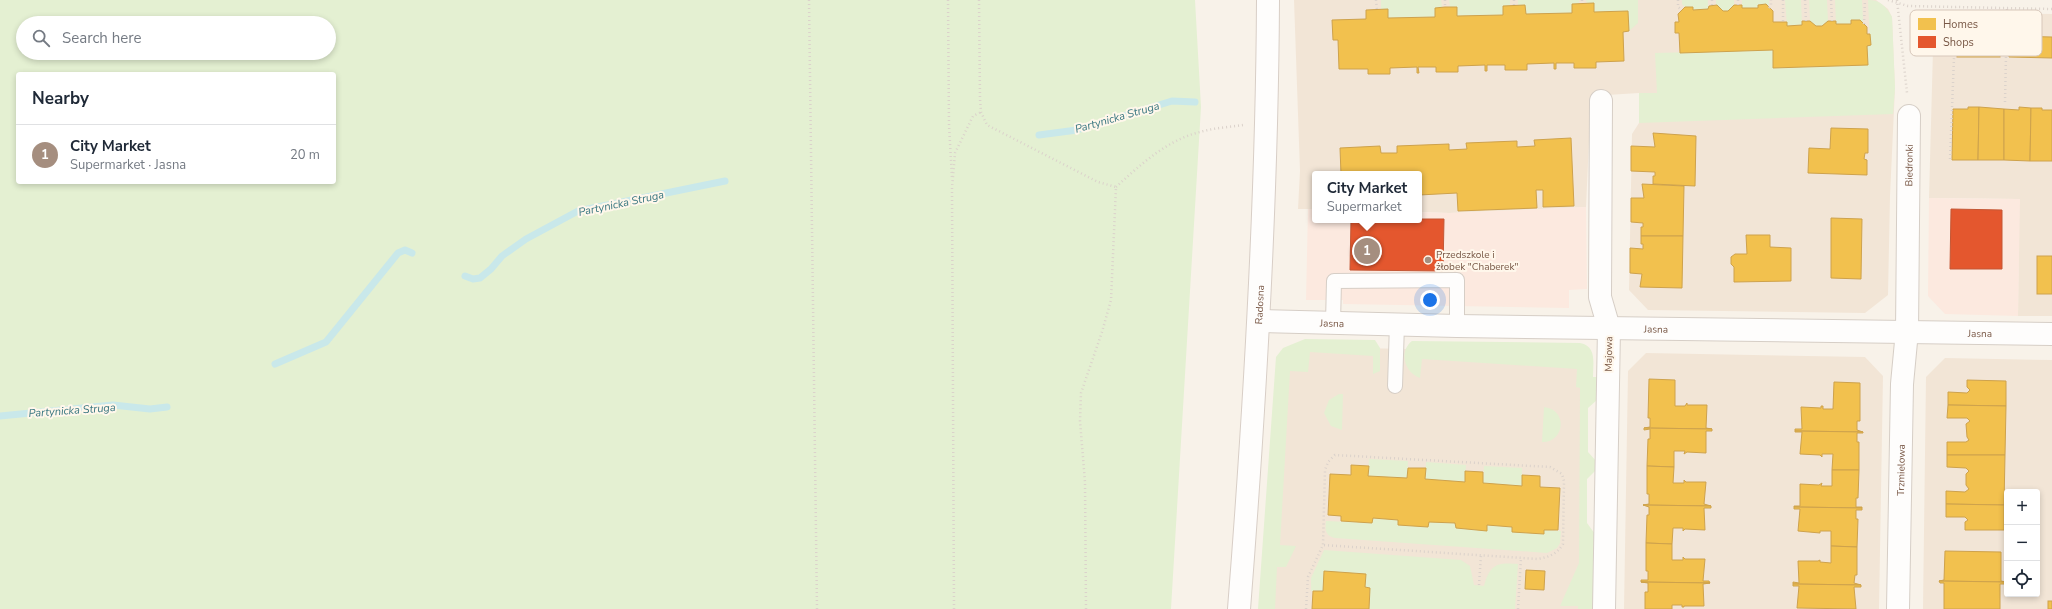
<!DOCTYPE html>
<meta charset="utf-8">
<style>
:root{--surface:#fff;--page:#f2f2f3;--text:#1f2937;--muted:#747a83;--line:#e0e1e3;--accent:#a58e7f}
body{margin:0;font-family:"Nunito Sans",sans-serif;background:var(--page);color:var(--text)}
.controls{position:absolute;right:12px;bottom:12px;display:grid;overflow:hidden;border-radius:4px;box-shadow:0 2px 6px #0003}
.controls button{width:36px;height:36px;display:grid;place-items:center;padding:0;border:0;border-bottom:1px solid var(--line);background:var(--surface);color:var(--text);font:20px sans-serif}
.you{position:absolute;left:1430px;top:300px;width:14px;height:14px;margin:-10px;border:3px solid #fff;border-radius:50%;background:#1a73e8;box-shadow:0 0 0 6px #1a73e833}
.badge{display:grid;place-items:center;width:26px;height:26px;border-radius:50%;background:var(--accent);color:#fff;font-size:13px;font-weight:700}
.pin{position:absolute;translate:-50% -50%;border:2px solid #fff;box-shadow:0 1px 4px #0006}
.popup{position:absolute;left:1312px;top:171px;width:110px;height:52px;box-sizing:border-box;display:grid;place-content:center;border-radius:4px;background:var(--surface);filter:drop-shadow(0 1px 3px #0005);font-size:13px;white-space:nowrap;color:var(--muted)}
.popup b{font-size:15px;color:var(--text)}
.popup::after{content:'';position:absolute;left:50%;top:100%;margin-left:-8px;border:8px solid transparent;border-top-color:var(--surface)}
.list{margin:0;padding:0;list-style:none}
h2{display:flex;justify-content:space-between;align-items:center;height:52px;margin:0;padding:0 16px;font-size:17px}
h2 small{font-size:13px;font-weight:400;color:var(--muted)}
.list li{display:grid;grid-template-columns:26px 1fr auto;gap:12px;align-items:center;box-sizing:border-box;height:60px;padding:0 16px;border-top:1px solid var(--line)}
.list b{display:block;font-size:15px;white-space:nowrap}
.list p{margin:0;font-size:13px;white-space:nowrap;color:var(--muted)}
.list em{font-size:13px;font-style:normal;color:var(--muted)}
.icon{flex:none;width:22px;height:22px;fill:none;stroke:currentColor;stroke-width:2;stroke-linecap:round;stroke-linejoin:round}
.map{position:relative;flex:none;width:2052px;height:609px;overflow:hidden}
.search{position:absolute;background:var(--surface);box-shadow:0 2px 6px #0003;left:16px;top:16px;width:320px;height:44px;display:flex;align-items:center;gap:10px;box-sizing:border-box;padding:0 14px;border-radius:22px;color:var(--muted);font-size:15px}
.panel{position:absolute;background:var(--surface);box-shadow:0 2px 6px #0003;left:16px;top:72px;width:320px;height:112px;border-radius:4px}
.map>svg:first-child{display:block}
.residential{fill:#f2e5d6;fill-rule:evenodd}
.commercial{fill:#fce9df}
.green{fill:#e4f0d2;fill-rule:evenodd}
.homes{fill:#f2c14e;stroke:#cea24c}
.shops{fill:#e4572e;stroke:#c45735}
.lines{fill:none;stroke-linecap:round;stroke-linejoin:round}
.stream{stroke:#c9e8ea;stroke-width:7}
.lane-casing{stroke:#d6cec6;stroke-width:16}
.street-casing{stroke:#d6cec6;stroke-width:24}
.secondary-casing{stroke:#d8cec6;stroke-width:24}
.path{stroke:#dbd2cb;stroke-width:2.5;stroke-dasharray:1 3;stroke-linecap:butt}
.lane{stroke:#fefdfc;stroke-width:14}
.street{stroke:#fefdfc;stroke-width:22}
.secondary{stroke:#fefdfc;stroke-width:22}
.poi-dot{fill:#a58e7f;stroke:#fff7eb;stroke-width:1.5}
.labels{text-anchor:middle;stroke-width:4;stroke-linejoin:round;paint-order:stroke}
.street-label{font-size:10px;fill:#795846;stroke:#fff7eb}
.poi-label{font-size:10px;fill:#795846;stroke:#fff7eb;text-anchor:start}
.water-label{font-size:11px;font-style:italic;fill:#387680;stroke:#fff7eb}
.key{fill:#fff7eb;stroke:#d7c7ba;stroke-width:1}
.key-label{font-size:11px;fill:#795846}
</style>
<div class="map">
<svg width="2052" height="609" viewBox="0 0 2052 609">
<rect width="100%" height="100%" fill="#f8f2e9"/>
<g class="residential">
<polygon points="1294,0 1876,0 1888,9 1892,17 1895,88 1890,196 1888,295 1865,313 1648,310 1629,290 1632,134 1639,123 1639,93 1591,96 1586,207 1449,213 1419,212 1419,174 1315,174 1315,209 1298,209 1300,171"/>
<polygon points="1934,12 2052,14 2052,316 2018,316 2019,199 1929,198"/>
<polygon points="1306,347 1568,352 1585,370 1582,609 1273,609 1288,364"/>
<polygon points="1646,353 1865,357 1883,376 1879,609 1624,609 1628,371"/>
<path d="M1945 358 2052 360V609H1923L1926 377ZM2007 492H2037V594H2007Z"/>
</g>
<g class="commercial">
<polygon points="1929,198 2020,199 2018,316 1945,314 1928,296"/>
<polygon points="1586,207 1587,289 1569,290 1569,308 1343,304 1343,300 1306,300 1308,209 1315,209 1315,220 1419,220 1419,212 1449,213"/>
</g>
<g class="green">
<path d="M0 0H1195L1201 107 1171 609H0ZM23 23H329V53H23ZM18 74H334V182H18Z"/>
<polygon points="1381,0 1441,0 1442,7 1435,8 1435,17 1388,18 1388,9 1381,9"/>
<polygon points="1449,0 1510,0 1510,6 1503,6 1503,15 1457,16 1457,7 1450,7"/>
<polygon points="1518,0 1579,0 1579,3 1572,4 1572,13 1526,14 1518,5"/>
<polygon points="1586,0 1638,0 1638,23 1629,31 1594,12 1594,3 1587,3"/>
<polygon points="1682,0 1708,0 1708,9 1693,10 1693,7 1685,7 1682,4"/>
<polygon points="1716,0 1734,0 1734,5 1728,11 1723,11 1716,6"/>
<polygon points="1742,0 1769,0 1769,4 1767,6 1758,5 1758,8 1742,8"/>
<polygon points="1785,0 1801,0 1802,25 1787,26"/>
<polygon points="1809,0 1827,0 1828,21 1822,26 1816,26 1810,21"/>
<polygon points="1835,0 1862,0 1863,21 1862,22 1859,20 1852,20 1851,24 1836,24"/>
<path d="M1868 0C1880 0 1886 6 1892 17L1895 88 1893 114 1639 123V93H1657L1655 53 1773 50 1774 68 1867 65V46L1870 45Z"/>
<polygon points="1305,339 1375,340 1380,348 1380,371 1373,374 1373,356 1310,352 1308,372 1290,371 1280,545 1296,546 1286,567 1277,567 1275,609 1258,609 1276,357 1283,348"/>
<path d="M1412 341 1580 343C1597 346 1593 363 1593 377H1599L1597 400 1588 408V452L1597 462 1596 470 1587 479V523L1595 534V609H1578V606H1560L1579 563 1580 388 1576 387 1577 369 1422 359 1420 378C1405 373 1398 352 1412 341Z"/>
<polygon points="1339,394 1343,394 1342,430 1331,426 1324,413 1329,400"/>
<path d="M1544 407C1569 410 1564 443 1542 442Z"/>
<polygon points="1369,459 1408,461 1407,478 1368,476"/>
<polygon points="1426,462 1466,465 1465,482 1425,479"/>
<polygon points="1484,466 1522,468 1522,486 1483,483"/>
<path d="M1373 518 1398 520V525L1428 527 1429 522 1455 523 1456 528 1487 531V525L1512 527V532L1543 534 1544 530 1561 531 1560 543 1557 548 1547 553 1335 538C1325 536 1325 529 1326 521L1372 523Z"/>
<path d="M1324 550 1461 560 1470 566 1474 585 1484 586C1490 564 1497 562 1518 564L1515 609H1369L1370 588 1365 587 1366 574 1324 571 1323 591H1311V578Z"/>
</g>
<g class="homes">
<polygon points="1594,3 1594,12 1628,11 1629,31 1623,32 1624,61 1596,62 1596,68 1574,68 1574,63 1556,63 1556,69 1554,69 1554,63 1527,64 1527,70 1505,70 1505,65 1487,65 1487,71 1485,71 1485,65 1458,66 1458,72 1436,72 1436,67 1418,67 1419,73 1417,73 1417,67 1390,68 1390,74 1368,74 1368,69 1339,69 1338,40 1333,40 1332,20 1366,19 1366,10 1388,9 1388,18 1435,17 1435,8 1445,7 1457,7 1457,16 1503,15 1503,6 1525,5 1526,14 1572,13 1572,4"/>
<polygon points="1766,4 1773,11 1773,22 1787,22 1787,26 1802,25 1802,21 1810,21 1816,26 1822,26 1828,21 1836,21 1836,24 1851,24 1851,20 1860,20 1867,27 1867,34 1870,34 1871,45 1867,46 1868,65 1773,68 1773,50 1680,53 1679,33 1675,33 1675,22 1679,22 1678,14 1685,7 1693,7 1693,10 1708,9 1709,6 1717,5 1723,11 1728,11 1734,5 1742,5 1742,8 1758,8 1758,5"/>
<rect x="1957" y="36" width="43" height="21"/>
<polygon points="2009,36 2052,37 2052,58 2009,57"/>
<polygon points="1968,107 1979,107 1978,160 1952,160 1953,109 1968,109"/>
<polygon points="1979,107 2004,109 2004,160 1978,160"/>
<polygon points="2019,107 2031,108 2030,161 2004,160 2004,109 2019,110"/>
<polygon points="2031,108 2042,108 2042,110 2052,110 2052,161 2030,161"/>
<polygon points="1831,128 1868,129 1868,153 1865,153 1864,159 1867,160 1867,175 1808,173 1809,148 1830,149"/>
<polygon points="1653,133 1696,136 1695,186 1653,184 1653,176 1655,176 1655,172 1631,171 1631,146 1655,147"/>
<polygon points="1571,138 1574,206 1543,207 1543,190 1536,190 1537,208 1458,211 1457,193 1419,195 1419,174 1341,174 1340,148 1380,146 1381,153 1397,153 1397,146 1449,144 1449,150 1467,149 1466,143 1517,141 1517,147 1535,146 1534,140"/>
<polygon points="1642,184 1684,186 1683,236 1641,236 1641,227 1643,227 1643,223 1631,222 1631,198 1644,198"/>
<polygon points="1831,218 1862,219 1861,279 1831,278"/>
<polygon points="1746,235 1770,235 1770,247 1791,248 1791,281 1734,282 1734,267 1731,264 1731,257 1735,254 1747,254"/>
<polygon points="1641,236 1683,236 1682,288 1640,287 1642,274 1630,273 1630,248 1643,249 1643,244 1641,244"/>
<rect x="2037" y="256" width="15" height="38"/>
<polygon points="1649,379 1675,380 1675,406 1685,406 1687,403 1687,405 1707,405 1706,428 1712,429 1644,428 1650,427 1650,418 1648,418"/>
<polygon points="1967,380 2006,381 2006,406 1948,405 1948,392 1967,393 1970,390 1967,387"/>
<polygon points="1834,382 1860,383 1860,421 1857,421 1857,430 1863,432 1795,431 1795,429 1802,429 1801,407 1821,408 1821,406 1823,406 1823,409 1833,409"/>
<polygon points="1948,405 2006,406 2005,455 1947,455 1947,442 1966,442 1969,440 1967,437 1966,424 1970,421 1967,418 1947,418"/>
<polygon points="1644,428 1712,429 1712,431 1706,431 1706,453 1687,452 1684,454 1685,451 1674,451 1674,467 1647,466 1648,439 1650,439 1650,429 1644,430"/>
<polygon points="1795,431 1863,432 1863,433 1857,433 1857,442 1859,442 1859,470 1832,470 1833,454 1822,454 1822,457 1820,455 1800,454 1802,432 1795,432"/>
<polygon points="1947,455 2005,455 2004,505 1946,504 1946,491 1965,492 1969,489 1966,485 1966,474 1969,471 1966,468 1947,467"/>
<polygon points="1351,465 1369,466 1368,476 1407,478 1408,468 1426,468 1425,479 1465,482 1465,471 1483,472 1483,483 1522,486 1522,475 1540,476 1540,487 1560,488 1558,530 1544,530 1544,534 1512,532 1512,527 1487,525 1487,531 1456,528 1455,523 1429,522 1428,527 1398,525 1398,520 1373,518 1372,523 1341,521 1341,516 1328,515 1330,474 1351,475"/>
<polygon points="1647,466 1674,467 1673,483 1684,483 1684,480 1686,482 1706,482 1704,504 1711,506 1643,505 1649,504 1649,494 1647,494"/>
<polygon points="1832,470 1859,470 1858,498 1856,498 1856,507 1862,507 1862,508 1794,507 1794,506 1800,506 1800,484 1819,485 1822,483 1821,486 1832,486"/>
<polygon points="1946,504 2004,505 2004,530 1965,530 1965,522 1968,520 1965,517 1946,517"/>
<polygon points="1643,505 1711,506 1711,508 1704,508 1705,530 1685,529 1683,531 1683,528 1673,528 1672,544 1646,543 1647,515 1649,515 1649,507"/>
<polygon points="1794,507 1862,508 1862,510 1856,510 1856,519 1858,519 1857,547 1831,546 1831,531 1820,531 1820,533 1798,531 1800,509 1794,509"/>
<polygon points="1646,543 1672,544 1672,560 1683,560 1683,557 1685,559 1705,559 1703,581 1709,581 1710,583 1641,582 1641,580 1648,580 1648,571 1646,571"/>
<polygon points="1831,546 1857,547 1857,575 1855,575 1854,583 1861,585 1793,584 1793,582 1799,583 1798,561 1818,561 1820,560 1820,562 1831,563"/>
<polygon points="1945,551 2001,552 2001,581 2006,582 1939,581 1944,580"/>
<polygon points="1526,570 1545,571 1544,590 1525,589"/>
<polygon points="1324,571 1366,574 1365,587 1370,588 1369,609 1312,609 1313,591 1323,591"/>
<polygon points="1939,581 2006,582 2006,584 2000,584 2000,609 1944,609 1944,583 1940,583"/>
<polygon points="1641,582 1710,583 1703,584 1704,606 1684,606 1684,607 1682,607 1682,605 1672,605 1672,609 1645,609 1645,592 1648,592 1648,583"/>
<polygon points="1793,584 1861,585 1861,587 1854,587 1856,609 1797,608 1799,586 1793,586"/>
<rect x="2048" y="601" width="4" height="8"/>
</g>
<g class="shops">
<polygon points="1951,209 2002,210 2002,269 1950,269"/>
<polygon points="1419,219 1444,219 1443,271 1350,270 1351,220 1419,220"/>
</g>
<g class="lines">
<g class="stream">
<polyline points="1039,135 1077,130 1172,101 1195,102"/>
<polyline points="465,276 473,279 480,278 491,269 502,256 526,239 578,211 725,181"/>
<polyline points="275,364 326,342 398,253 405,250 412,253"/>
<polyline points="0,416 113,405 150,409 167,407"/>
</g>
<defs>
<g id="lane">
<polyline points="1333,323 1334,281 1457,280 1457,326"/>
<polyline points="1395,386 1397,324"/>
</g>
<g id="street">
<polyline points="1601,101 1600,297 1609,328 1604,609"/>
<path id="s1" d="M1259 321 1457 326 2052 334"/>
<path id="s2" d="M1898 609 1902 384 1907 331 1909 116"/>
</g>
<g id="secondary">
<path id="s3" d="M1239 609C1255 406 1267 203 1268 0"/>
</g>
</defs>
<use href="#lane" class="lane-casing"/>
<use href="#street" class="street-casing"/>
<use href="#secondary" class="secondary-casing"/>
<g class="path">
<polyline points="809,0 817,609"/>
<polyline points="948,0 949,125 952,178"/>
<polyline points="979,0 980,99 981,112 987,125 1098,182 1116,187 1111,300 1102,332 1081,393 1080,421 1085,482 1086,609"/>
<polyline points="1376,0 1377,10"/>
<polyline points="1445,0 1445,7"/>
<polyline points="1514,0 1514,6"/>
<polyline points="1582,0 1582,4"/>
<polyline points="1678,0 1678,7 1682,10"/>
<polyline points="1712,0 1712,6"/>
<polyline points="1738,0 1738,5"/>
<polyline points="1783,0 1783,22"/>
<polyline points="1805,0 1806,21"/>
<polyline points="1831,0 1832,21"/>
<polyline points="1888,0 1908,6 2052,9"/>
<polyline points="1897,0 1907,93"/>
<polyline points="1769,8 1771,5 1771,0"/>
<polyline points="1864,24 1865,0"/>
<polyline points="2005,102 2007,8"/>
<polyline points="1950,159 1956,7"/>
<path d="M1116 187C1140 165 1167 140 1200 132 1214 128 1229 127 1243 125"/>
<polyline points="1479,585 1481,555"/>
<polyline points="954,609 952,188 955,153 973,116 981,112"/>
<path d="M1306 609 1308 577 1323 545 1325 470 1328 462 1335 455 1550 467 1562 474 1564 481 1563 544C1557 554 1549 557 1538 559L1323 545"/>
<polyline points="1518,609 1521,558"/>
</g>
<use href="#lane" class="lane"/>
<use href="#street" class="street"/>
<use href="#secondary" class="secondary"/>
</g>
<circle class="poi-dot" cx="1428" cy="260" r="4"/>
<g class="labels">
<g class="street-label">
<text dy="4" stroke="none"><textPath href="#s2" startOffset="444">Biedronki</textPath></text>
<text dy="4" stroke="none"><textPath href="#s3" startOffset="305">Radosna</textPath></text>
<text dy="4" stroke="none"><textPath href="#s1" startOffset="73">Jasna</textPath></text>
<text dy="4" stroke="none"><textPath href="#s1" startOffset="397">Jasna</textPath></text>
<text dy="4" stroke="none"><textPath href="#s1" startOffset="721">Jasna</textPath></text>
<text transform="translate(1608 354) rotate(-89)" y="4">Majowa</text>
<text dy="4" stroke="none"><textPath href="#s2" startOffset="139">Trzmielowa</textPath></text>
</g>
<g class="poi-label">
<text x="1436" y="258">Przedszkole i<tspan x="1436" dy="12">żłobek "Chaberek"</tspan></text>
</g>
<g class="water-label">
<text transform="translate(1117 117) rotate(-16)" y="4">Partynicka Struga</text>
<text transform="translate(621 203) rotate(-12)" y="4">Partynicka Struga</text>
<text transform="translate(72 410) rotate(-4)" y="4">Partynicka Struga</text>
</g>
</g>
<rect x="1910" y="10" width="132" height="46" rx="6" class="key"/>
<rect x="1918" y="18" width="18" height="12" fill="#f2c14e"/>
<rect x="1918" y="36" width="18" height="12" fill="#e4572e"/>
<g class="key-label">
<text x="1943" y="28">Homes</text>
<text x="1943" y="46">Shops</text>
</g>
</svg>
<div class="controls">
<button>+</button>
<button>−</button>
<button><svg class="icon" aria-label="locate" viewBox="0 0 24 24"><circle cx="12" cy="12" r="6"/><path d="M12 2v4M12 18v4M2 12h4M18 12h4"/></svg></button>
</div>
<div class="you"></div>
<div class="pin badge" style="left:1367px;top:251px">1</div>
<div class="popup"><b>City Market</b>Supermarket</div>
<div class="search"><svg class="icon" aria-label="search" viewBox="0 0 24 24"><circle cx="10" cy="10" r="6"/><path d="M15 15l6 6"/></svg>Search here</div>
<section class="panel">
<h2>Nearby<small></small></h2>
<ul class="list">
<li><span class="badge">1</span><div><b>City Market</b><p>Supermarket · Jasna</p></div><em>20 m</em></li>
</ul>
</section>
</div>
